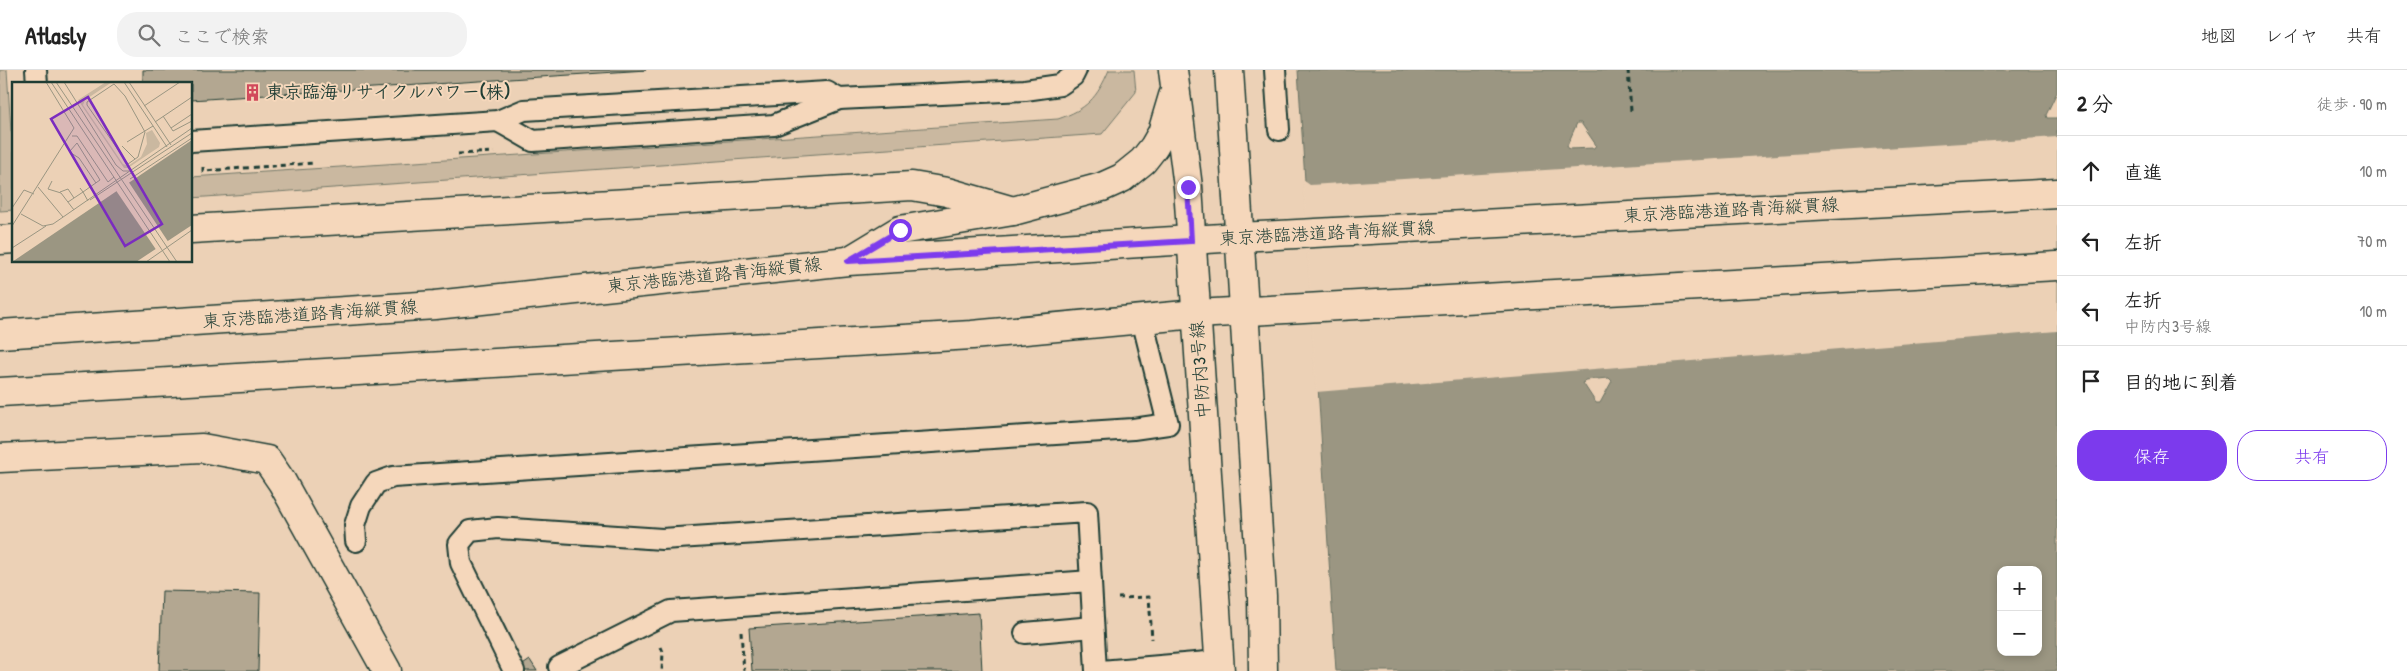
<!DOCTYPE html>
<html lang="ja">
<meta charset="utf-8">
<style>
:root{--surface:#fff;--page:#f2f2f2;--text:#222;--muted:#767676;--line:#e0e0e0;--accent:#7c3aed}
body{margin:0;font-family:"Patrick Hand","Klee One",sans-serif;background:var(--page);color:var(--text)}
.controls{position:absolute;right:15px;bottom:15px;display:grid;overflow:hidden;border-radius:10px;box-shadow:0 2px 8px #0003}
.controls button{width:45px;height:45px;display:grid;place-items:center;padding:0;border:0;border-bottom:1px solid var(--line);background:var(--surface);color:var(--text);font:25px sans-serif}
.stop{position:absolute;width:15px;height:15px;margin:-11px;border:4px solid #7c3aed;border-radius:50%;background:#fff}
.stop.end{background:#7c3aed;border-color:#fff;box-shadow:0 1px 5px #0008}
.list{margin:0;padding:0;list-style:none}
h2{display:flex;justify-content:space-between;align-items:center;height:65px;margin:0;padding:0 20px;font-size:21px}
h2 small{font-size:16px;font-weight:400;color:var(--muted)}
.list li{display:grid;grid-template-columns:32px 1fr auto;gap:15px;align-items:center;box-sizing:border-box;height:70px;padding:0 20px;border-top:1px solid var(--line)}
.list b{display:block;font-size:19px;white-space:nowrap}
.list p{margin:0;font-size:16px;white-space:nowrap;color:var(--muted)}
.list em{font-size:16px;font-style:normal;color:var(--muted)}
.actions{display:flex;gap:10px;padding:15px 20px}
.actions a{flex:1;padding:11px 0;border:1px solid var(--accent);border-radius:20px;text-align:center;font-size:18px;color:var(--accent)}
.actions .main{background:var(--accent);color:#fff}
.icon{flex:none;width:28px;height:28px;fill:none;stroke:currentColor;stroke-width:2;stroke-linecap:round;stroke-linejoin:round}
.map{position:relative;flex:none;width:2057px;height:601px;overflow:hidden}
header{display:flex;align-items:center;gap:30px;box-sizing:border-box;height:70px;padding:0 25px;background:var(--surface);border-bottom:1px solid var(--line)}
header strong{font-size:24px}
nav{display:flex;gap:28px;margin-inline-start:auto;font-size:18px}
.search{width:350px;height:45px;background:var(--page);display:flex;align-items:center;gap:12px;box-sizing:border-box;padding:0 18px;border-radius:20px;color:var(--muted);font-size:19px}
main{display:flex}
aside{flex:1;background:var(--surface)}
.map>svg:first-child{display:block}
.green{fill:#cab8a0;stroke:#747a6a}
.water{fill:#9b9682;stroke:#697263;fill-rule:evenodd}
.pier{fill:#ecd1b6}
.building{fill:#b3a791;stroke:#1f3d34}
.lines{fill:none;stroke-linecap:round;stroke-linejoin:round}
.lane-casing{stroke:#1f3d34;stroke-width:24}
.secondary-casing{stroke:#1f3d34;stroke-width:31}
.path{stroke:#1f3d34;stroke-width:3;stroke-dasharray:5 4;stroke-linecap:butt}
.lane{stroke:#f5d7bb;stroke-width:20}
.secondary{stroke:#f5d7bb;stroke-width:28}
.route{stroke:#7c3aed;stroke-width:6}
.labels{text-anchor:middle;stroke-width:4;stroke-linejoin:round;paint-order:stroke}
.poi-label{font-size:18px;font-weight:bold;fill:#1f3d34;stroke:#f5d7bb;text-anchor:start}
.street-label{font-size:18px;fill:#1f3d34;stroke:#f5d7bb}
.inset-road{fill:none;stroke:#9a9682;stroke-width:1}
.view{fill:#7b2cbf;fill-opacity:0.15;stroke:#7b2cbf;stroke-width:2.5}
.inset-edge{fill:none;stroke:#1f3d34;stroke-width:2.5}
</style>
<header>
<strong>Atlasly</strong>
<div class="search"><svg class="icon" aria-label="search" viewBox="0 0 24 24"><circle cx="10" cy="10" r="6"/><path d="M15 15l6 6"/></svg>ここで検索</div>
<nav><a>地図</a><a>レイヤ</a><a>共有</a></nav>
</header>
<main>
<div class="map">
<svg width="2057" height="601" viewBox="0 0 2057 601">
<rect width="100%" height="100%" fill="#ecd1b6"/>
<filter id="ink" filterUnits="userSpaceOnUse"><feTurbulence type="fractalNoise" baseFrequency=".02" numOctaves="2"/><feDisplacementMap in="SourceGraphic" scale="10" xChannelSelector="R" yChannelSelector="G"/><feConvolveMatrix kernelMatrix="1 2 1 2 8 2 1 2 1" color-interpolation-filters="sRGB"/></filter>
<g filter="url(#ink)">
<g class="green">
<polygon points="0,0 7,0 11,61 14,68 14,140 0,141"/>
<path d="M1109 0H1134L1136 22 1102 64 191 128V107L1058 49C1087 39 1097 28 1109 0Z"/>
</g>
<path class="water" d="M1298 0H2057V22L2046 45 2047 48H2057V601H1336ZM1577 53H1581L1596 75 1594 78 1569 79 1567 76ZM1609 308 1612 311 1600 333H1596L1583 313 1585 310ZM2001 500H2038V582H2001Z"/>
<polygon class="pier" points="2057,67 2057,261 1316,322 1303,110 1310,115"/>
<g class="building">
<polygon points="143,0 646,0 191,30 191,14 143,14"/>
<polygon points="162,521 260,523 258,601 159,601"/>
<polygon points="979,543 982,601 752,601 749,558"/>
<polygon points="530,590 537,601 514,601"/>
</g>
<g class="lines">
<defs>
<g id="lane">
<polyline points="36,0 37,14"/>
<polyline points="1275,0 1279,60"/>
<polyline points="498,51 533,71 774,55 839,29 1025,20 1060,15 1073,6 1076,0"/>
<polyline points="191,71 498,51 524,40 827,22 839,29"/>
<polyline points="356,471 355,455 361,436 376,413 393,407 1133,359 1168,354 1142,249"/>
<polyline points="1025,563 1093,557"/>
<polyline points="559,597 671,541 1091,511"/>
<polyline points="514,601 461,493 459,474 470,461 498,458 662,469 1087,442 1096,601"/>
<polyline points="1101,601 1219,591"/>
</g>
<g id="secondary">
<polyline points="1173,0 1188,117 1220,601"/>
<polyline points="1229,0 1262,526 1263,601"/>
<polyline points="191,159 912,116 947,122 1013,141"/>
<polyline points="0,170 14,169"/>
<polyline points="852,189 900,160 1013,141 1102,117 1122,108 1143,91 1154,77 1162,63 1173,26"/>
<polyline points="0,264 435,235 848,191 1239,167 2057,123"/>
<polyline points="0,322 972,265 1196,244 2057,196"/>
<polyline points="0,388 202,378 267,390 282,412 387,601"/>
</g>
</defs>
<use href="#lane" class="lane-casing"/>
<use href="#secondary" class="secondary-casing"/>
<g class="path">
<polyline points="1628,0 1631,41"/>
<polyline points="458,84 494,82"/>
<polyline points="203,97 203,101 315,93"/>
<polyline points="1118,528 1149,527 1152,569"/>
<polyline points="741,562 744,601"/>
<polyline points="661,577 663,582 662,601"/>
</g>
<use href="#lane" class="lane"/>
<use href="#secondary" class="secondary"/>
</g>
</g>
<g class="lines" filter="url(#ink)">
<polyline class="route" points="900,160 848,191 1191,171 1188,117"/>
</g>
<defs>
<symbol id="building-bare" viewBox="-9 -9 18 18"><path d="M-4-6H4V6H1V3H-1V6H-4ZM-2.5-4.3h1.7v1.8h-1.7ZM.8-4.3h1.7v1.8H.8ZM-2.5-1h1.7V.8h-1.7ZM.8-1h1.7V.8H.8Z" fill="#d1495b" stroke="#f5d7bb" stroke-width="2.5" paint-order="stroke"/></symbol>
</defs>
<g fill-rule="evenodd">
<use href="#building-bare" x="240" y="10" width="25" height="25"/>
</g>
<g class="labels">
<g class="poi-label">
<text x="266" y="28">東京臨海リサイクルパワー(株)</text>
</g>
<g class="street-label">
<text transform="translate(1731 140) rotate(-3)" y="6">東京港臨港道路青海縦貫線</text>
<text transform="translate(1327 163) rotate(-3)" y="6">東京港臨港道路青海縦貫線</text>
<text transform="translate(714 205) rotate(-6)" y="6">東京港臨港道路青海縦貫線</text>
<text transform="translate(310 244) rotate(-4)" y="6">東京港臨港道路青海縦貫線</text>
<text transform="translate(1200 300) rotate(-94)" y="6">中防内3号線</text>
</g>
</g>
<g transform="translate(12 12)">
<rect width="180" height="180" fill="#ecd1b6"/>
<path d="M94 0H100L73 18 71 23 111 82 116 84 129 75 135 62 134 51 140 48 148 61 147 65 116 86H112L66 18Z" fill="#cab8a0"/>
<path d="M180 58V143L124 180H0Z" fill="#9b9682"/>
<path d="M116 99 157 161 145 169 103 107Z" fill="#ecd1b6"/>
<path class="inset-road" d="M39 0 158 180M44 0 165 180M52 0 104 83M112 0 155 65M117 0 159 63M102 2 113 14 133 50 126 75 116 82 75 23V20ZM132 24 168 0M151 34 161 49 180 39M143 40 180 15M159 46 180 32M60 54H65L96 100 102 95M115 60 141 44M110 64 123 77M58 69 65 61 88 98 78 105 83 112M59 71 67 76 84 101M104 83 111 89H117M118 97 180 56M40 99 36 107 49 111 62 128M26 105 51 135M48 110 56 107 62 116M78 118 180 51M76 119 71 110 78 105M56 120 71 110 68 106M0 126 12 108 22 112M9 132 31 144 41 142 180 46M0 144 62 46 34 0M0 166 34 144M134 180 180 148"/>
<path class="view" d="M76 15 150 142 113 164 39 37Z"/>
<rect width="180" height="180" class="inset-edge"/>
</g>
</svg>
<div class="controls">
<button>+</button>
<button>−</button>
</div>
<div class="stop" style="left:900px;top:160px"></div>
<div class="stop end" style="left:1188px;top:117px"></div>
</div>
<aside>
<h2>2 分<small>徒歩 · 90 m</small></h2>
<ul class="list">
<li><svg class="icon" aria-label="ahead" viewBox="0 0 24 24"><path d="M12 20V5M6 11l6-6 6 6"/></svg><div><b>直進</b></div><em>10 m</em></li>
<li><svg class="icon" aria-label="left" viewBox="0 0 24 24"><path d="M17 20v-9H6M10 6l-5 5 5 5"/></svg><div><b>左折</b></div><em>70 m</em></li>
<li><svg class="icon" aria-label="left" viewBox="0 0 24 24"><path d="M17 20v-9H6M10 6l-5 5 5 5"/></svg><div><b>左折</b><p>中防内3号線</p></div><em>10 m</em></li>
<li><svg class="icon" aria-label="arrive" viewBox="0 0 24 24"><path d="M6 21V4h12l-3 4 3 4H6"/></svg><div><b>目的地に到着</b></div></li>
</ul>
<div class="actions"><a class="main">保存</a><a>共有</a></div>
</aside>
</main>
